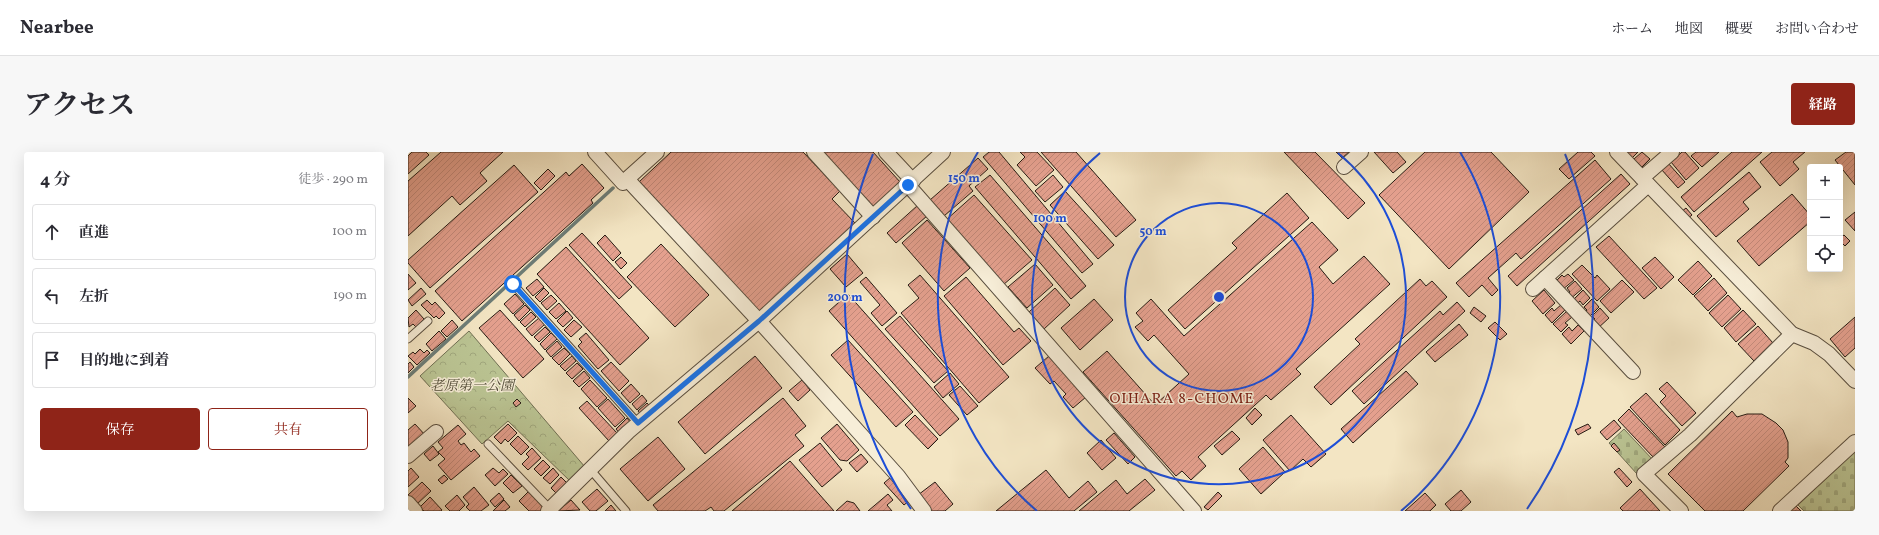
<!DOCTYPE html>
<html lang="ja">
<meta charset="utf-8">
<style>
:root{--surface:#fff;--page:#f7f7f7;--text:#2b2b33;--muted:#7c7c81;--line:#e1e1e2;--accent:#8f2418}
body{margin:0;font-family:Vollkorn,"Noto Serif JP",serif;background:var(--page);color:var(--text)}
.controls{position:absolute;right:12px;top:12px;display:grid;overflow:hidden;border-radius:4px;box-shadow:0 4px 16px #0002}
.controls button{width:36px;height:36px;display:grid;place-items:center;padding:0;border:0;border-bottom:1px solid var(--line);background:var(--surface);color:var(--text);font:20px sans-serif}
.stop{position:absolute;width:12px;height:12px;margin:-9px;border:3px solid #1a73e8;border-radius:50%;background:#fff}
.stop.end{background:#1a73e8;border-color:#fff;box-shadow:0 1px 4px #0008}
.list{margin:0;padding:0;list-style:none}
h2{display:flex;justify-content:space-between;align-items:center;height:52px;margin:0;padding:0 16px;font-size:17px}
h2 small{font-size:13px;font-weight:400;color:var(--muted)}
.list li{display:grid;grid-template-columns:26px 1fr auto;gap:12px;align-items:center;box-sizing:border-box;height:56px;margin:0 8px 8px;padding:0 8px;border:1px solid var(--line);border-radius:4px}
.list b{display:block;font-size:15px;white-space:nowrap}
.list em{font-size:13px;font-style:normal;color:var(--muted)}
.actions{display:flex;gap:8px;padding:12px 16px}
.actions a{flex:1;padding:9px 0;border:1px solid var(--accent);border-radius:4px;text-align:center;font-size:14px;color:var(--accent)}
.actions .main{background:var(--accent);color:#fff}
.icon{flex:none;width:22px;height:22px;fill:none;stroke:currentColor;stroke-width:2;stroke-linecap:round;stroke-linejoin:round}
.map{position:relative;flex:none;width:1447px;height:359px;overflow:hidden;border-radius:4px}
header{display:flex;align-items:center;gap:24px;box-sizing:border-box;height:56px;padding:0 20px;background:var(--surface);border-bottom:1px solid var(--line)}
header strong{font-size:19px}
nav{display:flex;gap:22px;margin-inline-start:auto;font-size:14px}
.intro{display:flex;align-items:center;justify-content:space-between;box-sizing:border-box;height:96px;padding:0 24px}
h1{margin:0;font-size:28px}
.button{padding:10px 18px;border-radius:4px;background:var(--accent);color:#fff;font-size:14px;font-weight:700}
main{display:flex;gap:24px;padding:0 24px}
aside{flex:1;background:var(--surface);border-radius:4px;box-shadow:0 4px 16px #0002}
.map>svg:first-child{display:block}
.cemetery{fill:url(#cemetery-stones);stroke:#707054}
.park{fill:url(#park-crowns);stroke:#707054}
.lines{fill:none;stroke-linecap:round;stroke-linejoin:round}
.stream{stroke:#6d7d77;stroke-width:3.5}
.building{fill:url(#building-hatch);stroke:#261b13}
.lane-casing{stroke:#594e3f;stroke-width:9}
.street-casing{stroke:#594e3f;stroke-width:16}
.lane{stroke:#f7eed8;stroke-width:7}
.street{stroke:#f7eed8;stroke-width:14}
.route{stroke:#1a73e8;stroke-width:5}
.ring{fill:none;stroke:#1d4ed8;stroke-width:2}
.labels{text-anchor:middle;stroke-width:3;stroke-linejoin:round;paint-order:stroke}
.park-label{font-size:14px;font-style:italic;fill:#534e3a;stroke:#f7eed8}
.neighbourhood-label{font-size:15px;letter-spacing:1px;fill:#7a1f14;stroke:#f7eed8}
.centre{fill:#1d4ed8;stroke:#f7eed8;stroke-width:2}
.ring-label{font-size:12px;text-anchor:middle;font-weight:bold;fill:#1d4ed8;stroke:#f7eed8;stroke-width:3;stroke-linejoin:round;paint-order:stroke}
</style>
<header>
<strong>Nearbee</strong>
<nav><a>ホーム</a><a>地図</a><a>概要</a><a>お問い合わせ</a></nav>
</header>
<div class="intro"><h1>アクセス</h1><a class="button">経路</a></div>
<main>
<aside>
<h2>4 分<small>徒歩 · 290 m</small></h2>
<ul class="list">
<li><svg class="icon" aria-label="ahead" viewBox="0 0 24 24"><path d="M12 20V5M6 11l6-6 6 6"/></svg><div><b>直進</b></div><em>100 m</em></li>
<li><svg class="icon" aria-label="left" viewBox="0 0 24 24"><path d="M17 20v-9H6M10 6l-5 5 5 5"/></svg><div><b>左折</b></div><em>190 m</em></li>
<li><svg class="icon" aria-label="arrive" viewBox="0 0 24 24"><path d="M6 21V4h12l-3 4 3 4H6"/></svg><div><b>目的地に到着</b></div></li>
</ul>
<div class="actions"><a class="main">保存</a><a>共有</a></div>
</aside>
<div class="map">
<svg width="1447" height="359" viewBox="0 0 1447 359">
<defs>
<pattern id="cemetery-stones" width="16" height="16" patternUnits="userSpaceOnUse"><rect width="16" height="16" fill="#bbc594"/><path d="M2 7V4a2 2 0 0 1 4 0v3zM10 15v-3a2 2 0 0 1 4 0v3z" fill="#a1a97f"/></pattern>
<pattern id="park-crowns" width="20" height="18" patternUnits="userSpaceOnUse"><rect width="20" height="18" fill="#bbc594"/><path d="M2 6a3 3 0 1 1 6 0M12 15a3 3 0 1 1 6 0" fill="none" stroke="#a1a97f"/></pattern>
<pattern id="building-hatch" width="6" height="6" patternUnits="userSpaceOnUse"><rect width="6" height="6" fill="#e4a08e"/><path d="M-1 1l2-2M0 6l6-6M5 7l2-2" fill="none" stroke="#c3897a"/></pattern>
</defs>
<rect width="100%" height="100%" fill="#f3e5c3"/>
<filter id="stains"><feTurbulence type="fractalNoise" baseFrequency=".005" numOctaves="4"/><feColorMatrix values="0 0 0 0 .2 0 0 0 0 .09 0 0 0 0 .02 0 0 0 .5 -.17"/></filter>
<radialGradient id="worn" r=".72"><stop offset=".6" stop-color="#630" stop-opacity="0"/><stop offset="1" stop-color="#630" stop-opacity=".3"/></radialGradient>
<g class="cemetery">
<polygon points="1216,277 1245,308 1229,322 1201,291"/>
<polygon points="1447,299 1447,359 1396,359 1390,353"/>
</g>
<polygon class="park" points="61,179 177,315 162,329 100,269 74,292 12,224"/>
<g class="lines">
<polyline class="stream" points="0,225 205,36"/>
</g>
<g class="building">
<polygon points="4,0 18,0 21,3 0,22 0,4"/>
<polygon points="33,0 95,0 72,21 79,29 52,53 44,44 0,84 0,29"/>
<polygon points="263,0 395,0 432,39 424,47 447,71 352,160 231,30"/>
<polygon points="415,0 465,0 493,31 466,56"/>
<polygon points="581,0 591,0 685,112 674,121 575,5"/>
<polygon points="612,0 629,0 646,18 628,34 609,13 617,5"/>
<polygon points="633,0 668,0 728,68 708,85"/>
<polygon points="876,0 907,0 957,51 940,67"/>
<polygon points="928,0 941,0 934,6"/>
<polygon points="966,0 989,0 998,10 985,21"/>
<polygon points="1017,0 1083,0 1121,40 1041,117 971,43"/>
<polygon points="1170,0 1183,0 1187,4 1161,27 1151,17"/>
<polygon points="1218,0 1230,0 1224,6"/>
<polygon points="1234,0 1242,7 1234,15 1226,7"/>
<polygon points="1274,0 1277,0 1291,16 1278,28 1263,10"/>
<polygon points="1288,0 1311,0 1294,15 1283,4"/>
<polygon points="1324,0 1354,0 1286,60 1273,45"/>
<polygon points="1364,0 1397,0 1385,10 1391,17 1372,34 1352,10"/>
<polygon points="1438,0 1447,0 1447,33 1427,8"/>
<polygon points="570,6 580,17 561,34 565,39 536,64 522,48"/>
<polygon points="1187,8 1203,27 1113,107 1108,101 1080,126 1090,138 1084,144 1074,133 1061,145 1048,131"/>
<polygon points="1260,11 1277,30 1270,36 1253,17"/>
<polygon points="174,12 196,36 183,48 185,51 54,169 27,139 158,20 161,24"/>
<polygon points="106,13 130,40 22,136 0,111 0,108"/>
<polygon points="140,17 147,24 133,38 126,31"/>
<polygon points="1341,20 1353,35 1335,50 1341,57 1308,85 1289,64"/>
<polygon points="1213,22 1222,32 1109,134 1100,124"/>
<polygon points="582,23 678,134 663,147 567,35"/>
<polygon points="645,23 655,35 637,50 627,39"/>
<polygon points="657,39 706,93 690,107 642,53"/>
<polygon points="879,41 901,66 777,177 760,158 829,96 824,91"/>
<polygon points="1384,42 1402,63 1402,70 1351,114 1329,89"/>
<polygon points="566,43 624,108 595,133 538,68"/>
<polygon points="510,53 519,64 488,91 479,81"/>
<polygon points="1278,56 1284,63 1279,67 1273,60"/>
<polygon points="1447,60 1447,79 1437,68"/>
<polygon points="519,68 562,116 536,139 494,91"/>
<polygon points="904,70 930,98 911,115 925,132 956,104 982,132 888,217 893,222 863,248 858,243 790,305 798,314 783,328 774,319 768,324 675,220 699,199 747,253 781,222 746,183 740,189 727,175 735,169 728,161 743,147 776,184"/>
<polygon points="174,81 224,135 211,147 161,93"/>
<polygon points="197,83 213,101 205,109 189,91"/>
<polygon points="1436,83 1442,89 1437,94 1432,89 1432,86"/>
<polygon points="1201,84 1249,136 1236,147 1188,95"/>
<polygon points="253,92 301,143 267,175 219,125"/>
<polygon points="158,95 241,186 212,213 129,122"/>
<polygon points="439,102 455,121 438,135 422,117"/>
<polygon points="213,105 219,111 213,117 207,110"/>
<polygon points="1247,105 1266,125 1253,137 1234,116"/>
<polygon points="1290,109 1304,124 1285,143 1270,128"/>
<polygon points="627,112 645,133 619,156 600,135"/>
<polygon points="1174,113 1187,126 1189,123 1202,137 1189,149 1164,122"/>
<polygon points="0,122 8,131 0,138"/>
<polygon points="1160,122 1166,128 1154,138 1147,130 1154,123 1156,125"/>
<polygon points="512,123 601,225 571,251 493,161 511,146 500,133"/>
<polygon points="458,125 489,161 474,174 463,161 472,153 452,130"/>
<polygon points="558,125 606,180 611,176 623,189 595,213 536,144"/>
<polygon points="1306,126 1319,141 1300,159 1286,144"/>
<polygon points="129,127 136,135 125,144 118,136"/>
<polygon points="1012,127 1018,134 1024,129 1039,145 923,253 906,235 952,192 947,187"/>
<polygon points="1214,128 1226,140 1203,161 1192,149"/>
<polygon points="1167,129 1174,137 1161,148 1158,144 1162,140 1159,136"/>
<polygon points="13,136 18,142 4,154 0,148"/>
<polygon points="136,136 141,141 132,150 127,145"/>
<polygon points="647,136 662,153 636,177 621,160"/>
<polygon points="1136,138 1147,151 1135,162 1124,149"/>
<polygon points="1175,138 1182,146 1175,153 1172,149 1168,153 1164,149"/>
<polygon points="107,142 116,152 105,162 96,152"/>
<polygon points="440,142 551,267 532,284 421,159"/>
<polygon points="143,143 149,149 139,158 133,151"/>
<polygon points="1320,143 1333,157 1314,175 1301,161"/>
<polygon points="686,147 705,168 672,198 653,176"/>
<polygon points="1184,147 1191,155 1179,167 1174,163 1179,158 1176,155"/>
<polygon points="19,148 24,153 27,150 37,161 31,167 28,164 26,166 13,153"/>
<polygon points="1049,150 1057,159 956,252 944,239 1032,159 1035,163"/>
<polygon points="151,151 158,159 148,167 141,160"/>
<polygon points="1154,152 1158,157 1144,171 1137,163 1144,156 1146,159"/>
<polygon points="117,153 122,158 111,169 106,163"/>
<polygon points="1066,155 1078,164 1073,170 1062,161"/>
<polygon points="1192,156 1201,166 1189,177 1183,171 1187,167 1184,164"/>
<polygon points="8,158 16,167 8,175 5,172 1,175 0,166"/>
<polygon points="92,158 136,207 115,226 71,176"/>
<polygon points="1335,158 1348,172 1328,190 1316,176"/>
<polygon points="159,159 165,166 155,175 149,169"/>
<polygon points="1159,159 1164,165 1157,171 1160,173 1153,180 1145,172"/>
<polygon points="123,160 128,165 117,175 112,170"/>
<polygon points="492,164 540,219 526,231 477,177"/>
<polygon points="1447,165 1447,196 1437,205 1422,187"/>
<polygon points="131,166 137,172 124,184 118,177"/>
<polygon points="44,168 50,175 39,185 33,179"/>
<polygon points="166,168 174,175 163,185 156,178"/>
<polygon points="1087,170 1099,182 1092,188 1080,176"/>
<polygon points="1051,172 1060,183 1027,210 1018,200"/>
<polygon points="1170,173 1176,179 1163,192 1154,182 1161,175 1164,179"/>
<polygon points="1350,174 1365,191 1346,209 1330,192"/>
<polygon points="137,175 142,180 131,190 126,185"/>
<polygon points="31,179 38,187 24,199 18,192"/>
<polygon points="143,181 149,187 137,198 132,192"/>
<polygon points="178,181 201,208 190,217 170,194 174,190 171,187"/>
<polygon points="440,188 505,260 488,275 423,203"/>
<polygon points="149,189 154,195 143,205 138,199"/>
<polygon points="156,196 162,202 151,213 144,206"/>
<polygon points="12,197 16,201 19,198 22,201 9,213 0,204 5,200 7,202"/>
<polygon points="164,204 168,209 157,219 152,214"/>
<polygon points="347,204 374,236 297,302 270,270"/>
<polygon points="641,204 678,245 665,256 655,245 658,242 646,229 642,232 627,216"/>
<polygon points="2,210 6,215 0,221 0,212"/>
<polygon points="203,210 221,229 211,239 193,219"/>
<polygon points="169,211 175,217 164,227 158,221"/>
<polygon points="176,219 182,226 171,235 165,229"/>
<polygon points="998,219 1010,232 945,291 933,277"/>
<polygon points="542,221 551,232 535,246 526,235"/>
<polygon points="182,228 199,246 189,255 173,237"/>
<polygon points="394,228 402,238 390,249 381,239"/>
<polygon points="1259,230 1288,261 1274,274 1252,250 1258,244 1251,237"/>
<polygon points="223,232 232,242 222,251 213,241"/>
<polygon points="552,234 570,254 559,263 541,243"/>
<polygon points="1238,241 1272,278 1257,293 1222,255"/>
<polygon points="234,243 239,249 229,258 224,252"/>
<polygon points="0,246 8,254 0,261"/>
<polygon points="375,246 398,274 387,283 396,294 316,359 306,359 303,355 297,359 250,359 245,353"/>
<polygon points="109,247 113,251 108,255 105,251"/>
<polygon points="200,247 217,266 207,275 190,256"/>
<polygon points="179,249 209,281 201,289 171,256"/>
<polygon points="239,251 244,256 234,264 230,259"/>
<polygon points="847,256 854,263 844,273 838,266"/>
<polygon points="1221,257 1257,295 1246,306 1210,268"/>
<polygon points="1324,259 1329,265 1339,262 1354,262 1368,271 1375,278 1380,290 1380,306 1377,310 1381,314 1335,359 1297,359 1260,322"/>
<polygon points="507,263 530,287 520,297 497,273"/>
<polygon points="883,263 918,302 903,315 895,307 882,319 855,288"/>
<polygon points="219,266 224,272 213,283 208,277"/>
<polygon points="1206,268 1213,276 1199,288 1192,280"/>
<polygon points="7,272 18,284 4,298 0,293 0,278"/>
<polygon points="100,272 109,281 100,290 97,287 93,292 86,285"/>
<polygon points="429,272 451,298 439,309 432,308 413,286"/>
<polygon points="1180,272 1183,276 1170,283 1167,278"/>
<polygon points="50,273 58,282 50,289 53,293 56,291 63,300 66,297 72,304 43,328 30,313 37,307 30,300 35,296 30,290"/>
<polygon points="824,279 832,287 814,303 806,294"/>
<polygon points="706,281 727,305 720,312 698,288"/>
<polygon points="110,284 121,295 113,303 102,292"/>
<polygon points="250,285 277,317 240,349 212,317"/>
<polygon points="693,288 708,306 694,318 679,301"/>
<polygon points="412,291 434,318 414,335 391,308"/>
<polygon points="1206,291 1212,298 1209,300 1203,294"/>
<polygon points="25,294 31,302 22,309 16,302"/>
<polygon points="855,295 877,320 853,342 831,317"/>
<polygon points="124,296 133,306 120,318 114,312 121,305 118,302"/>
<polygon points="453,302 460,310 449,320 441,311"/>
<polygon points="135,308 142,315 133,324 126,317"/>
<polygon points="382,309 426,359 324,359"/>
<polygon points="3,316 11,325 0,335 0,319"/>
<polygon points="85,316 91,321 95,317 100,322 87,334 77,323"/>
<polygon points="145,316 151,323 142,332 135,326"/>
<polygon points="1211,316 1224,330 1219,335 1206,320"/>
<polygon points="638,318 661,346 680,329 689,340 666,359 588,359"/>
<polygon points="36,323 40,327 34,332 30,328"/>
<polygon points="103,323 114,334 105,341 95,331"/>
<polygon points="153,325 161,333 150,343 143,336"/>
<polygon points="483,325 502,348 496,353 476,331"/>
<polygon points="737,327 747,338 721,359 671,359 708,328 719,342"/>
<polygon points="14,330 23,339 8,353 0,343"/>
<polygon points="527,330 545,352 537,359 523,359 510,343"/>
<polygon points="66,335 81,353 73,359 62,359 58,355 61,352 55,345"/>
<polygon points="189,337 200,349 188,359 182,359 174,350"/>
<polygon points="1232,337 1252,359 1215,359 1212,356"/>
<polygon points="1053,338 1063,350 1053,359 1043,359 1037,352"/>
<polygon points="121,339 138,357 136,359 121,359 111,349"/>
<polygon points="810,340 814,344 800,358 796,355"/>
<polygon points="91,341 96,347 87,355 82,349"/>
<polygon points="1017,341 1028,353 1022,359 997,359"/>
<polygon points="480,342 485,348 479,353 484,359 460,359"/>
<polygon points="49,343 57,353 51,359 42,359 37,354"/>
<polygon points="22,345 34,358 33,359 16,359 12,355"/>
<polygon points="96,348 102,355 97,359 85,359"/>
<polygon points="163,348 172,358 150,359"/>
<polygon points="439,349 446,351 452,359 428,359"/>
<polygon points="203,353 208,359 197,359"/>
<polygon points="1388,354 1393,359 1383,359"/>
</g>
<g class="lines">
<defs>
<g id="lane">
<polyline points="105,132 230,271"/>
<polyline points="0,187 20,169"/>
<polyline points="80,292 142,357"/>
<polyline points="182,317 218,359"/>
</g>
<g id="street">
<polyline points="187,0 215,31"/>
<polyline points="249,0 219,27 351,169 490,324 516,359"/>
<polyline points="406,0 465,65"/>
<polyline points="478,0 505,29"/>
<polyline points="1209,0 1384,182 1406,191 1421,202 1447,229"/>
<polyline points="936,15 953,0"/>
<polyline points="1234,26 1264,0"/>
<polyline points="500,33 786,359"/>
<polyline points="1137,126 1225,220"/>
<polyline points="1125,137 1240,33"/>
<polyline points="0,304 28,280"/>
<polyline points="0,351 7,359"/>
<polyline points="140,359 220,280 351,169 535,0"/>
<polyline points="1273,359 1236,322 1282,283 1384,182"/>
<polyline points="1372,359 1447,290"/>
</g>
</defs>
<use href="#lane" class="lane-casing"/>
<use href="#street" class="street-casing"/>
<use href="#lane" class="lane"/>
<use href="#street" class="street"/>
</g>
<g class="lines">
<polyline class="route" points="105,132 230,271 351,169 500,33"/>
</g>
<g class="ring">
<circle cx="811" cy="145" r="94"/>
<path d="M930 1A187 187 0 1 1 692 1"/>
<path d="M629 359A281 281 0 0 1 570 0M1052 0A281 281 0 0 1 993 359"/>
<path d="M503 357A374 374 0 0 1 465 2M1157 2A374 374 0 0 1 1119 357"/>
</g>
<g class="labels">
<g class="park-label">
<text x="64" y="238">老原第一公園</text>
</g>
<g class="neighbourhood-label">
<text x="774" y="251">OIHARA 8-CHOME</text>
</g>
</g>
<circle cx="811" cy="145" r="6" class="centre"/>
<g class="ring-label">
<text x="556" y="30">150 m</text>
<text x="642" y="70">100 m</text>
<text x="745" y="83">50 m</text>
<text x="437" y="149">200 m</text>
</g>
<rect width="100%" height="100%" filter="url(#stains)"/>
<rect width="100%" height="100%" fill="url(#worn)"/>
</svg>
<div class="controls">
<button>+</button>
<button>−</button>
<button><svg class="icon" aria-label="locate" viewBox="0 0 24 24"><circle cx="12" cy="12" r="6"/><path d="M12 2v4M12 18v4M2 12h4M18 12h4"/></svg></button>
</div>
<div class="stop" style="left:105px;top:132px"></div>
<div class="stop end" style="left:500px;top:33px"></div>
</div>
</main>
